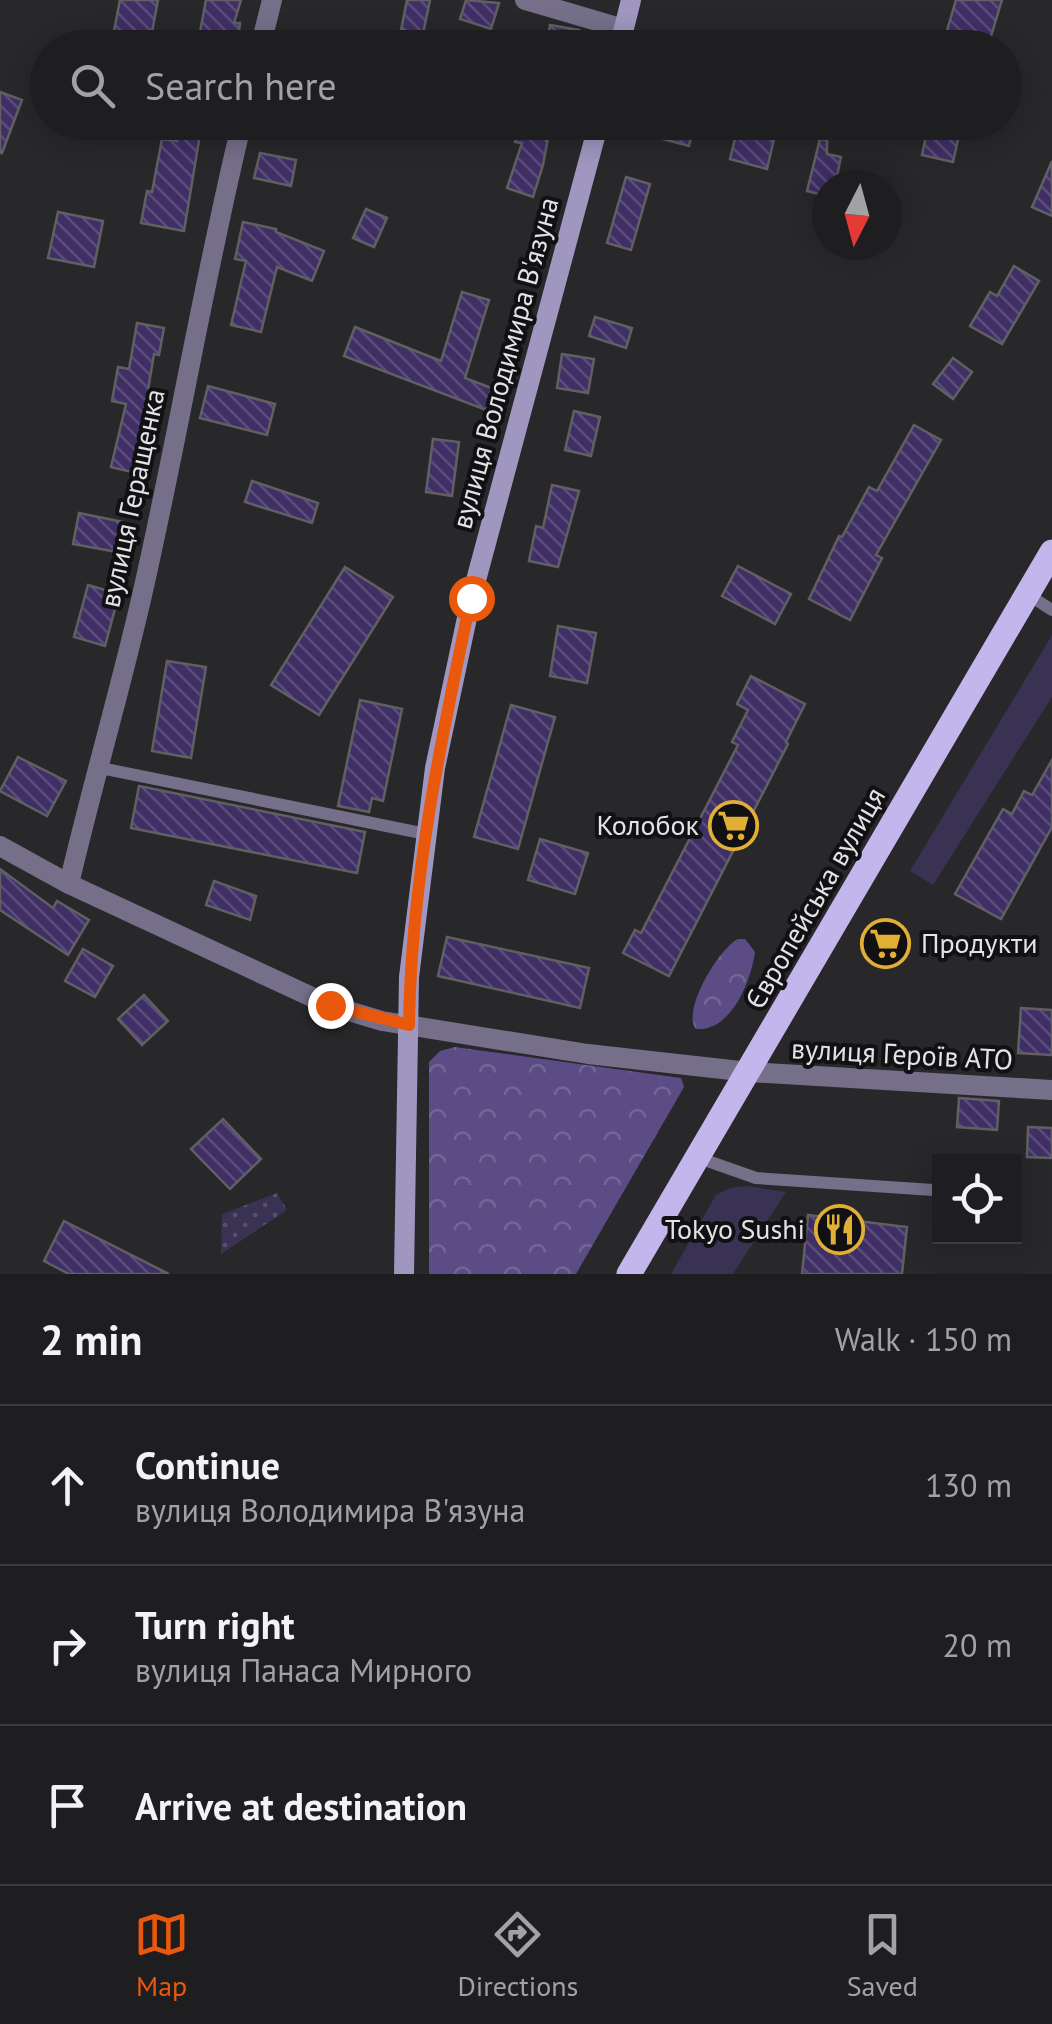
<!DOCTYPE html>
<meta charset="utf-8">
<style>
:root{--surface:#1e1d20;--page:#262629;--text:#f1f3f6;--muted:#a1a2a5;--line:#3c3b3e;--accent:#ea580c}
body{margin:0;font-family:"PT Sans",sans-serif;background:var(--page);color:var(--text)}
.controls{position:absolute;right:30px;bottom:30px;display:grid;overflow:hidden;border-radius:0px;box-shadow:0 5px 25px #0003}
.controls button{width:90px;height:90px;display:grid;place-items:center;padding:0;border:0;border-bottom:2px solid var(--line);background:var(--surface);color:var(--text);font:50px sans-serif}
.compass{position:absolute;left:812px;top:170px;width:90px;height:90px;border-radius:50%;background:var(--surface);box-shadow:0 5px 25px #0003;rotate:186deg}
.stop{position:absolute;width:30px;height:30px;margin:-22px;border:8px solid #ea580c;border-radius:50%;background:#fff}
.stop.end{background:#ea580c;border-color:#fff;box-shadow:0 2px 10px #0008}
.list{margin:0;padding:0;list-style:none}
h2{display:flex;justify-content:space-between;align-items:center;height:130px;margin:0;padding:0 40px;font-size:42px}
h2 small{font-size:32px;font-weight:400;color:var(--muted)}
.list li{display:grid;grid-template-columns:65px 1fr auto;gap:30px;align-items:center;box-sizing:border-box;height:160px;padding:0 40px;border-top:2px solid var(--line)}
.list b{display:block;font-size:38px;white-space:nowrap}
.list p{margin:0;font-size:32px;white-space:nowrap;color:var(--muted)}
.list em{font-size:32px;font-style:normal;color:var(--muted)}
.icon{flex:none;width:55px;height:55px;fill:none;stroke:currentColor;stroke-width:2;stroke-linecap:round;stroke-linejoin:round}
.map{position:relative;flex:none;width:1052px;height:1274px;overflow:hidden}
.search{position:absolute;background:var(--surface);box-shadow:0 5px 25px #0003;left:30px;right:30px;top:30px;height:110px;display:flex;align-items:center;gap:25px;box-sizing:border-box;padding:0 35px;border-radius:55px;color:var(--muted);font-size:38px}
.sheet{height:610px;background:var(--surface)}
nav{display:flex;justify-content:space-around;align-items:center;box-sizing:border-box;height:140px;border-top:2px solid var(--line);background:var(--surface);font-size:28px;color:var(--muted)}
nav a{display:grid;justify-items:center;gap:5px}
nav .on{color:var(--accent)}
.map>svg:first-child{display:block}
.grass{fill:#3a3252}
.forest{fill:url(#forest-crowns)}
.park{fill:url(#park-dots)}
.building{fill:url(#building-back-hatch);stroke:#606063;stroke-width:2.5}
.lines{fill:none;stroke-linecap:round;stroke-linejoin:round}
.service{stroke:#756f89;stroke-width:12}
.minor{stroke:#756f89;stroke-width:20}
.tertiary{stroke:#756f89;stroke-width:20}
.secondary{stroke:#a097c1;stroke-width:20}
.primary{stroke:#c2b6ed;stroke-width:25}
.route{stroke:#ea580c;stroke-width:12}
.labels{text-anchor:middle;stroke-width:8;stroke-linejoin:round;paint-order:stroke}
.street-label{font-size:28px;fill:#e3e3e5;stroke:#111012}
.poi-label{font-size:28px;fill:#e3e3e5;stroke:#111012;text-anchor:end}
</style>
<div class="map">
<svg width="1052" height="1274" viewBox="0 0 1052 1274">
<defs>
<pattern id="forest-crowns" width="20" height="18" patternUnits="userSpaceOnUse" patternTransform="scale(2.5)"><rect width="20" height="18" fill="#5c4c85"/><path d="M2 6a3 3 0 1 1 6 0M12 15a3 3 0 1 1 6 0" fill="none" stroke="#736696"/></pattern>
<pattern id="park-dots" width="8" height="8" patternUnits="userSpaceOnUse" patternTransform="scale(2.5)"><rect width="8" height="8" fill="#3a3252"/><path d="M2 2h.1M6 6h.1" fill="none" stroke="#56506b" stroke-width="1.8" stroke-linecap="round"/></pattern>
<pattern id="building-back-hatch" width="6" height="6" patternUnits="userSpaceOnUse" patternTransform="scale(2.5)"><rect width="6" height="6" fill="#3f2f65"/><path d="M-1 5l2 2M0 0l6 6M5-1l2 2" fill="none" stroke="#5b4d7b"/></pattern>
</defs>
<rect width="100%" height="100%" fill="#28272a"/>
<g class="grass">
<polygon points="1052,635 1052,697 933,885 910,871"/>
<polygon points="747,1186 786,1192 733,1274 671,1274 716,1195 730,1188"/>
</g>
<g class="forest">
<path d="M738 939H745L755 952C751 981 731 1032 696 1029 681 1011 719 948 738 939Z"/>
<polygon points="455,1047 681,1078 684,1087 576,1274 429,1274 429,1062 440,1051"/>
</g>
<polygon class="park" points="277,1193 287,1210 221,1254 222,1214"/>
<g class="building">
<polygon points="120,0 158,0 150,43 113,36"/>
<polygon points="206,0 241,0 234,23 240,23 237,48 197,48"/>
<polygon points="407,0 430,0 423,34 401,30"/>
<polygon points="466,0 499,3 491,29 460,19"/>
<polygon points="956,0 1002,0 988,46 946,34"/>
<polygon points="550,25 579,30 576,48 546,48"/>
<polygon points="0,92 22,100 2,153 0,153"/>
<polygon points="181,122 202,122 184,231 141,223 147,191 152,192 162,139 177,141"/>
<polygon points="519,122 551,122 543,165 533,197 507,188 522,143 515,142"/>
<polygon points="667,122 695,122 689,146 663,139"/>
<polygon points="739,122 778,122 767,169 730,159"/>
<polygon points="929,122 962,122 953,162 922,155"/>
<polygon points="820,139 827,140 827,154 841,157 835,185 827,185 827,196 807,191"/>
<polygon points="260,153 296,160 291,186 254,178"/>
<polygon points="1052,161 1052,216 1032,207"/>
<polygon points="626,177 650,184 631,250 607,243"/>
<polygon points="366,209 387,218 374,247 353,238"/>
<polygon points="58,212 103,221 94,267 48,258"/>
<polygon points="243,222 276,229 276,232 324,251 312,281 277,267 261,332 231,325 246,261 235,259"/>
<polygon points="1014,266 1039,281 1002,344 970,326 990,292 997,296"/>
<polygon points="462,292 489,300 465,378 494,389 486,410 344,356 355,327 441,361"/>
<polygon points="595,317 632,328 626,348 589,336"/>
<polygon points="137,323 164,328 159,355 154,354 140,437 144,438 136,473 111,467 126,404 112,401 118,367 129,369"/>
<polygon points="562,354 594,359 588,393 557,388"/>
<polygon points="953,358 972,372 953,399 933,384"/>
<polygon points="208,386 275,404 267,435 200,418"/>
<polygon points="574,411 600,417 591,456 565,450"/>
<polygon points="914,425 941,440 876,555 882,558 850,620 809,599 839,536 842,537 869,487 877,491"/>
<polygon points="433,439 459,442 452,496 426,492"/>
<polygon points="252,481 318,503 312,523 245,502"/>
<polygon points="552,485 579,491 558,567 529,561 536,526 543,528"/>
<polygon points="79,513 123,522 117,552 73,544"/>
<polygon points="738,566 791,594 775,624 722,596"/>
<polygon points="345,567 393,597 319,715 271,685"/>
<polygon points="88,585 119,594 105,646 74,637"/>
<polygon points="558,626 596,633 587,683 550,676"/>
<polygon points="167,661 206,667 191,758 152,751"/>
<polygon points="751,676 805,704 786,742 788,744 669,976 623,953 635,930 641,933 738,745 732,742 748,710 737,704"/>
<polygon points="360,700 402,709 383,801 372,798 369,812 338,806"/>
<polygon points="511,705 555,717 518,849 474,837"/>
<polygon points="18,757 66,781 47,816 0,791"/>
<polygon points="1052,760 1052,827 1001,919 955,894 1003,809 1012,814 1024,791 1032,795"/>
<polygon points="139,786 365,832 357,873 131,828"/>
<polygon points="540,839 588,853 575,894 528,880"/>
<polygon points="0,869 53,908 57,901 89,920 68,955 0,910"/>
<polygon points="214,881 256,896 250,920 206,905"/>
<polygon points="447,937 589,968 580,1008 438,976"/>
<polygon points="83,949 113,966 95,997 65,981"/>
<polygon points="144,995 168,1021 142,1045 118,1019"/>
<polygon points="1021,1008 1052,1010 1052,1055 1018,1053"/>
<polygon points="959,1098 999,1101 997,1130 957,1127"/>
<polygon points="223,1119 261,1159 230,1189 191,1149"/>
<polygon points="1028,1127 1052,1128 1052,1158 1027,1157"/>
<polygon points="808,1215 907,1227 902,1274 802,1274"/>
<polygon points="64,1221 169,1274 69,1274 44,1261"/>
</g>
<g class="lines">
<g class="service">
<polyline points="1027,594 1052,610"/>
<polyline points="96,767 426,834"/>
<polyline points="699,1158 756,1178 933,1190"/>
</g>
<g class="minor">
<polyline points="525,0 624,29"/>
<polyline points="260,48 272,0"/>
<polyline points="0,846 69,884 329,1005 382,1021 588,1054 749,1072"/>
<path d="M69 884C91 790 118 698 140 604 177 444 203 282 242 122"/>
</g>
<polyline class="tertiary" points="749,1072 1052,1090"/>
<g class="secondary">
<polyline points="619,48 631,0"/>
<polyline points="404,1274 409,977 435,768 471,599 599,122"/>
</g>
<polyline class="primary" points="629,1274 1052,552"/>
</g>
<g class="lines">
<path class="route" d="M330 1005 409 1025C411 881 441 739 471 598"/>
</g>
<defs>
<symbol id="supermarket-ring" viewBox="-11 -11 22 22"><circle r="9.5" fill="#111012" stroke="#e1af34" stroke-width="1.5"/><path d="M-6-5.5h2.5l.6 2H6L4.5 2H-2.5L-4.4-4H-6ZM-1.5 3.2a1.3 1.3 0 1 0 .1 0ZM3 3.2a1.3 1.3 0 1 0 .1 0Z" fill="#e1af34"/></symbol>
<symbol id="restaurant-ring" viewBox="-11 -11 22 22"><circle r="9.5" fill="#111012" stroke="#e1af34" stroke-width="1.5"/><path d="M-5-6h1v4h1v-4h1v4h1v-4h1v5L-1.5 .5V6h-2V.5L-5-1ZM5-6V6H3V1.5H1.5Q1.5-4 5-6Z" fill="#e1af34"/></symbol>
</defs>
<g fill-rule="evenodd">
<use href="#supermarket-ring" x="706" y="798" width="55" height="55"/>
<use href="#supermarket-ring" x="858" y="916" width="55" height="55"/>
<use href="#restaurant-ring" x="812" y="1202" width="55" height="55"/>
</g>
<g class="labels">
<g class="street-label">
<text transform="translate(505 363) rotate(-75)" y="10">вулиця Володимира В'язуна</text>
<text transform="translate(132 498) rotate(-78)" y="10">вулиця Геращенка</text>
<text transform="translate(815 898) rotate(-60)" y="10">Європейська вулиця</text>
<text transform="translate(902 1054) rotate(3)" y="10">вулиця Героїв АТО</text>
</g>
<g class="poi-label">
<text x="699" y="835">Колобок</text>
<text x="921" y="953" text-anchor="start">Продукти</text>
<text x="805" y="1239">Tokyo Sushi</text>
</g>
</g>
</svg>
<div class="controls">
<button><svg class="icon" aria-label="locate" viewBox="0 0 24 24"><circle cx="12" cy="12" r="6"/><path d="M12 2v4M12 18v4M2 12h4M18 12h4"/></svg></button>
</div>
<svg class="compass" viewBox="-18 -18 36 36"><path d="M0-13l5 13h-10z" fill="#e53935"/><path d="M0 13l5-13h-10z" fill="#a1a2a5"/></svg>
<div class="stop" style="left:471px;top:598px"></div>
<div class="stop end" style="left:330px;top:1005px"></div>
<div class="search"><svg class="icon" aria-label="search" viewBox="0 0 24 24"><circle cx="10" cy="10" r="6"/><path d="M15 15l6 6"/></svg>Search here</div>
</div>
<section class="sheet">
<h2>2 min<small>Walk · 150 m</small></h2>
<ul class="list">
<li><svg class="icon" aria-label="ahead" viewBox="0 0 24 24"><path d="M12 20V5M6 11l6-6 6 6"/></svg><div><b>Continue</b><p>вулиця Володимира В'язуна</p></div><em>130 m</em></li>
<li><svg class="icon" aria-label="right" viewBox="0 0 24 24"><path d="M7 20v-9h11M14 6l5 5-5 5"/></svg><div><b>Turn right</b><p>вулиця Панаса Мирного</p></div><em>20 m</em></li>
<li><svg class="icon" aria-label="arrive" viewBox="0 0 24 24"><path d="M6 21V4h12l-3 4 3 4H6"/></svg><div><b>Arrive at destination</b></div></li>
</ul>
</section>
<nav>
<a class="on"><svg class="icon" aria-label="map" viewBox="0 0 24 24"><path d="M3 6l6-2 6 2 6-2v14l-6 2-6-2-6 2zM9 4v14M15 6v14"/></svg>Map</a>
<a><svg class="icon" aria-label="directions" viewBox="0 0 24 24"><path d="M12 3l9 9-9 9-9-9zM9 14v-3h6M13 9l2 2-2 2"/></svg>Directions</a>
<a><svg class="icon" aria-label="saved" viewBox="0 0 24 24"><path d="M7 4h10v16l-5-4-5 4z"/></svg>Saved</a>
</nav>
